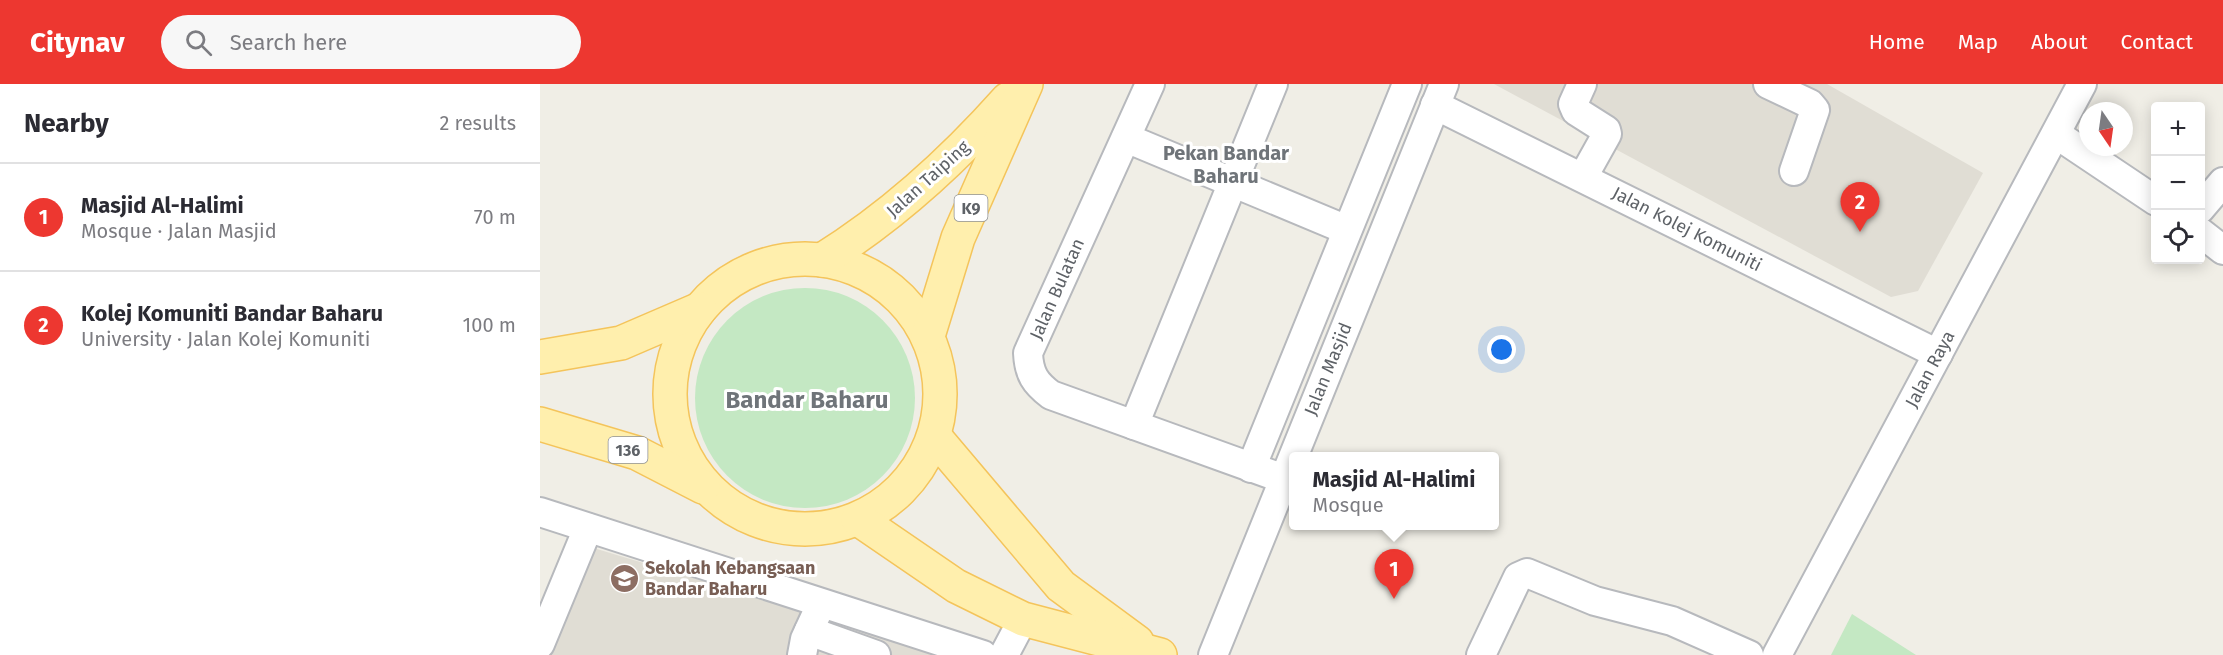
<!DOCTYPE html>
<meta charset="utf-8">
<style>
:root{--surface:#fff;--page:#f7f7f7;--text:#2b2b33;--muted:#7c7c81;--line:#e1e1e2;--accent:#ed3730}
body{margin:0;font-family:"Fira Sans",sans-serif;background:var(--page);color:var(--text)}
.controls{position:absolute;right:18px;top:18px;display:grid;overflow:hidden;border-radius:6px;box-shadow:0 3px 15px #0003}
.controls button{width:54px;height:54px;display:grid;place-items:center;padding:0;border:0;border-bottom:2px solid var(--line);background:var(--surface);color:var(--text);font:30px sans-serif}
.compass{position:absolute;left:1539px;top:18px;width:54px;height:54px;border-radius:50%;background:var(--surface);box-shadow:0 3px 15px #0003;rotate:167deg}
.you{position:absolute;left:962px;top:266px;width:21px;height:21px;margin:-15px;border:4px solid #fff;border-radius:50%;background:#1a73e8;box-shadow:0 0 0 9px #1a73e833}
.badge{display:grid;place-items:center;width:39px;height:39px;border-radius:50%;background:var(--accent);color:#fff;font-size:20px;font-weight:700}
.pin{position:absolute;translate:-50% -50px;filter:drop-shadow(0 2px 3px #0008)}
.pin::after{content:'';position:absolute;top:32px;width:21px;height:18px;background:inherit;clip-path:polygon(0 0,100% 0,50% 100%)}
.popup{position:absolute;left:749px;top:368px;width:210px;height:78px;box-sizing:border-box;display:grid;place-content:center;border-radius:6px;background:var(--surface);filter:drop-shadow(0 2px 4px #0005);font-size:20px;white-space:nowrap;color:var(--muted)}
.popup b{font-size:22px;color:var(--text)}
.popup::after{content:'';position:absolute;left:50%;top:100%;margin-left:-12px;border:12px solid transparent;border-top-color:var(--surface)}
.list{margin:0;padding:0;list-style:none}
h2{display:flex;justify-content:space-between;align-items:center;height:78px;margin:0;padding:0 24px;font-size:26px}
h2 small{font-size:20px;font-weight:400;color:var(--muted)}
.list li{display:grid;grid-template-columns:39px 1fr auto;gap:18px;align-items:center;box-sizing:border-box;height:108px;padding:0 24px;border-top:2px solid var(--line)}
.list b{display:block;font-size:22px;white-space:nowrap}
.list p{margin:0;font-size:20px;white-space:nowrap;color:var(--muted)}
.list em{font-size:20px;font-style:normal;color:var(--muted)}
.icon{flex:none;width:33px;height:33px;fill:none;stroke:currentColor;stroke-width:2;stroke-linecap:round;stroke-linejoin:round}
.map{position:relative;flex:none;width:1683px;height:571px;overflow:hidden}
header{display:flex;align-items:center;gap:36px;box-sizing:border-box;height:84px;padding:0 30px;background:var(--accent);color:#fff}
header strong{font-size:28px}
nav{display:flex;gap:33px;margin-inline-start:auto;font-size:21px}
.search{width:420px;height:54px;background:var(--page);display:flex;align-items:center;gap:15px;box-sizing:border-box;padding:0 21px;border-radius:33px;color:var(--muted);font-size:22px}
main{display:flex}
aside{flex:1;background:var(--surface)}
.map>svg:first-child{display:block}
.education{fill:#e0ddd4}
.green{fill:#c4e8c3}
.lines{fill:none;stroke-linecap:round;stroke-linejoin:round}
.minor-casing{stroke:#b7b9bd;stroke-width:32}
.major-casing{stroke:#f4c45b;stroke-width:36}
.minor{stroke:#fff;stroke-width:28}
.major{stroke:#ffefad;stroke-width:33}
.labels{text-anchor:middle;stroke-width:6;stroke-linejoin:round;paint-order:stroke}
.shield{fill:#fff;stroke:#8e9195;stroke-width:1.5}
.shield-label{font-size:16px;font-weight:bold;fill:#5e6267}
.street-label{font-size:18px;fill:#5e6267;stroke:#fff}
.education-label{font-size:18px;font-weight:bold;fill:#785e54;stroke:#fff;text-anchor:start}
.neighbourhood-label{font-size:20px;font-weight:bold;fill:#6f7479;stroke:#fff}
.district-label{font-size:24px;font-weight:bold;fill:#6f7479;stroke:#fff}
</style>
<header>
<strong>Citynav</strong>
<div class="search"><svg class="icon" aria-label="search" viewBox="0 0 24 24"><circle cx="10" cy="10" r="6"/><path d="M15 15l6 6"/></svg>Search here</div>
<nav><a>Home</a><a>Map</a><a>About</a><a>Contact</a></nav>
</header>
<main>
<aside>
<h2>Nearby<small>2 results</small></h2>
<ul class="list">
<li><span class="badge">1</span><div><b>Masjid Al-Halimi</b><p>Mosque · Jalan Masjid</p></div><em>70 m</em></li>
<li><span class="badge">2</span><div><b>Kolej Komuniti Bandar Baharu</b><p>University · Jalan Kolej Komuniti</p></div><em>100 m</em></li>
</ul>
</aside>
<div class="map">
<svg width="1683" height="571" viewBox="0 0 1683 571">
<rect width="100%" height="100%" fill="#f0eee6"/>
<g class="education">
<polygon points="954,0 1287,0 1443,89 1378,207 1351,213"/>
<polygon points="27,456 283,533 394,571 0,571 0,534"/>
</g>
<g class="green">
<circle cx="265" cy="314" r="110"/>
<polygon points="1312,530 1376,571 1291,571"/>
</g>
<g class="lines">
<defs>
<g id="minor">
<path d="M610 0 488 269C489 290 495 299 511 311L744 395"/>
<polyline points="1042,0 1033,20 1036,27 1066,46 1067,50 1043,93"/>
<polyline points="1228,0 1270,20 1275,26 1254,87"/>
<polyline points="895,21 1398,270"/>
<polyline points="1516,50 1616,117"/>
<polyline points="586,54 807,146"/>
<polyline points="1660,125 1683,98"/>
<polyline points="1660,148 1683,166"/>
<polyline points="594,341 733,0"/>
<polyline points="711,384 867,0"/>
<polyline points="0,428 443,571"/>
<polyline points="269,547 336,571"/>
<polyline points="0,560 48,444"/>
<polyline points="262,571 265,555 277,529"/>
<polyline points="464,571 483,535"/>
<polyline points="673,571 904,0"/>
<polyline points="941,571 978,493 987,489 1055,517 1132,537 1209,571"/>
<polyline points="1237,571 1542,0"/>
</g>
<g id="major">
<circle cx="265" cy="310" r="135"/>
<path d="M282 176C353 132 412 78 468 15"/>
<polyline points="388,252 418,154 486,0"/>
<polyline points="0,273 81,259 160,225"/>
<polyline points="0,340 97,369 163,403"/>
<polyline points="394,352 521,502 597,558"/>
<polyline points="318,435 416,502 483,535 620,571"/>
</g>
</defs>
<use href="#minor" class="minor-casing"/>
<use href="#major" class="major-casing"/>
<use href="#minor" class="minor"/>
<use href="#major" class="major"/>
</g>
<defs>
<symbol id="school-disc" viewBox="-11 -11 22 22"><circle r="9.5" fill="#8d6e63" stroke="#fff"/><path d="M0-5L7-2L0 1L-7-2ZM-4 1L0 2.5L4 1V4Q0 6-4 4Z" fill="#fff"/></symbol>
</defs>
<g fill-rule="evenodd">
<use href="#school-disc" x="68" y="478" width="33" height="33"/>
</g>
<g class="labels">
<g class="shield">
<rect x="414.5" y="111" width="33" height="26" rx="4.5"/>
<rect x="68.5" y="353" width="39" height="26" rx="4.5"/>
</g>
<g class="shield-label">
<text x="431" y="130">K9</text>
<text x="88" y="372">136</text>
</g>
<g class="street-label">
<text transform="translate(388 95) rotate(-42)" y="6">Jalan Taiping</text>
<text transform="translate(1147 145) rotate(27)" y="6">Jalan Kolej Komuniti</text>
<text transform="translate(517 205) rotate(-66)" y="6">Jalan Bulatan</text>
<text transform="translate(788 285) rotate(-68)" y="6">Jalan Masjid</text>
<text transform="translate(1390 285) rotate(-62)" y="6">Jalan Raya</text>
</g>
<g class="education-label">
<text x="105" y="490">Sekolah Kebangsaan<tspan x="105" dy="21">Bandar Baharu</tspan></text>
</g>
<g class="neighbourhood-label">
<text x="686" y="76">Pekan Bandar<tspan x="686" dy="23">Baharu</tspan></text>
</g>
<g class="district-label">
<text x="267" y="324">Bandar Baharu</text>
</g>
</g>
</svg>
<div class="controls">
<button>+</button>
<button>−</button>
<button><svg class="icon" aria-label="locate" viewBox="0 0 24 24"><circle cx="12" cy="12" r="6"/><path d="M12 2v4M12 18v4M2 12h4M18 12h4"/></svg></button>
</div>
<svg class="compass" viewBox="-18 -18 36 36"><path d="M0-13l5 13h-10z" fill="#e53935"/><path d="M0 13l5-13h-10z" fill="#7c7c81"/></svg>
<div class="you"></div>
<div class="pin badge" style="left:854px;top:515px">1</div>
<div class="popup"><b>Masjid Al-Halimi</b>Mosque</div>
<div class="pin badge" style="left:1320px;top:148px">2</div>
</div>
</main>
